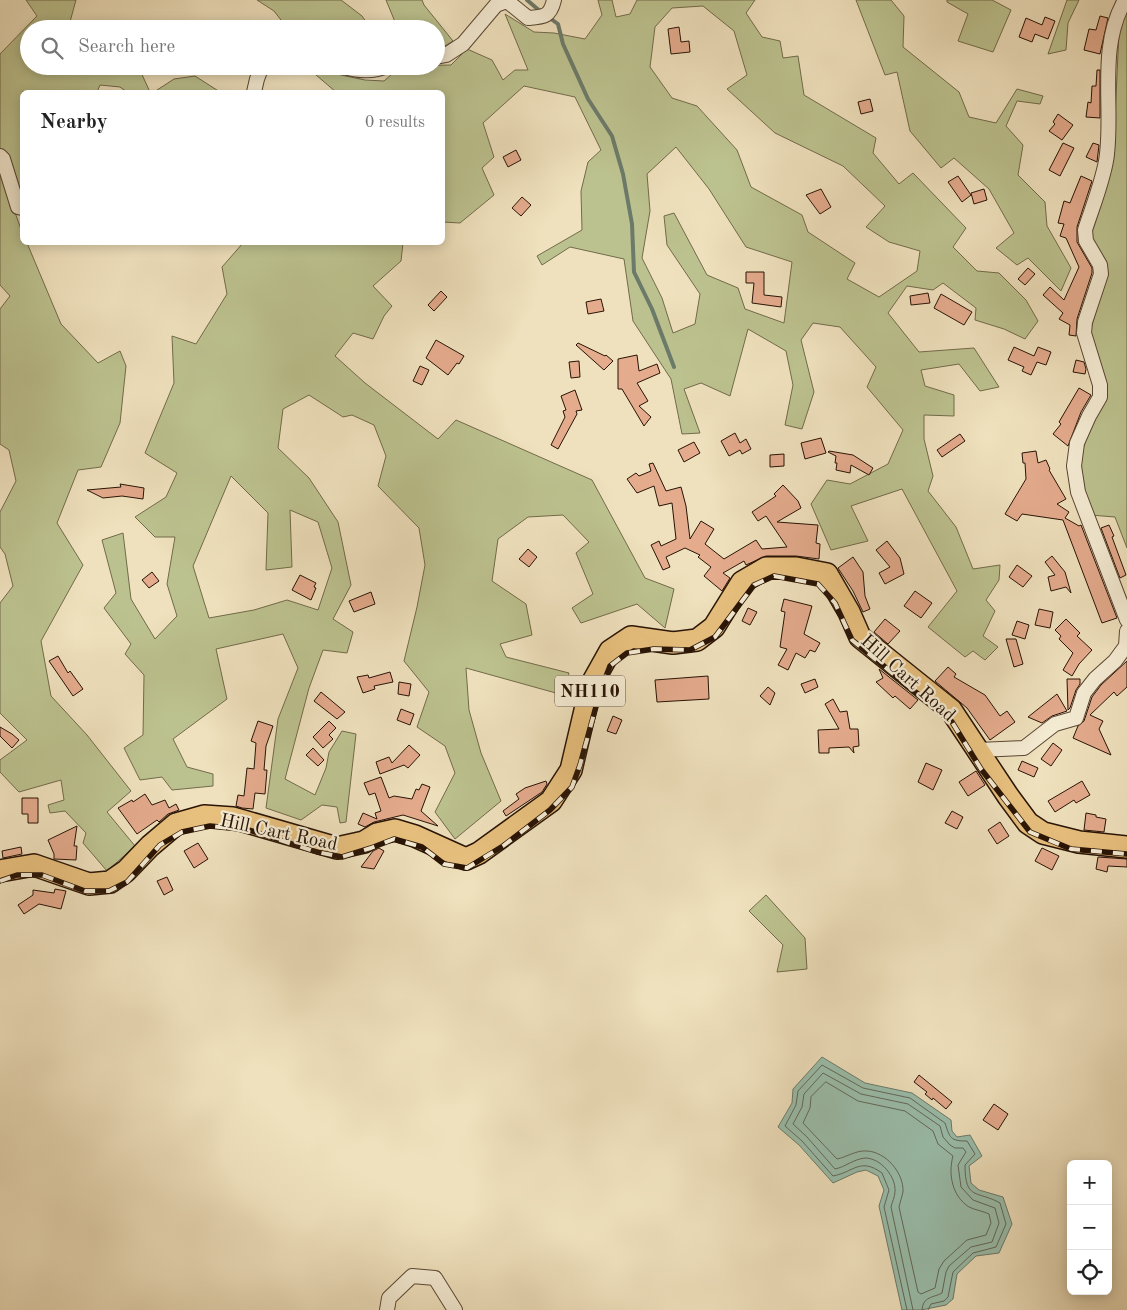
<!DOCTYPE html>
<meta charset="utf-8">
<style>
:root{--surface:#fff;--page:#f2f2f2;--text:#222;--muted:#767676;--line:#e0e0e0}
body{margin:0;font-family:"Old Standard TT",serif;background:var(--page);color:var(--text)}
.controls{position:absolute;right:15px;bottom:15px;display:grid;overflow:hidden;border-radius:8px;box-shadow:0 2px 12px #0003}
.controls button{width:45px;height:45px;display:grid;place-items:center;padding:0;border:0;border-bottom:1px solid var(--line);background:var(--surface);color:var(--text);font:25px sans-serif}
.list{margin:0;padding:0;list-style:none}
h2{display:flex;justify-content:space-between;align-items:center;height:65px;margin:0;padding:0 20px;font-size:21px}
h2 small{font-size:16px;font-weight:400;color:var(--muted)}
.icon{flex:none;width:28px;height:28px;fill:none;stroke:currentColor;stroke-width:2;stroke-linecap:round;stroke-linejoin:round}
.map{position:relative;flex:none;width:1127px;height:1310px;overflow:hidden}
.search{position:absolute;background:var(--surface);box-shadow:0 2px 12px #0003;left:20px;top:20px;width:425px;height:55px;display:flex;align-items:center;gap:12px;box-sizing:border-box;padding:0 18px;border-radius:28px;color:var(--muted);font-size:19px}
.panel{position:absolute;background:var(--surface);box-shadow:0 2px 12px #0003;left:20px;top:90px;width:425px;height:155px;border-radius:8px}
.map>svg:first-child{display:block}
.green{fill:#bcc28f;stroke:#726a4a;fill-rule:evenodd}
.water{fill:#9abeac;stroke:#6c7a69}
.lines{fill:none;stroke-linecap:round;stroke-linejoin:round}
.shore{stroke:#616858;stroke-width:1}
.stream{stroke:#6c7a69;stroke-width:4}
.building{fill:#e4ab8d;stroke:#281305}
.minor-casing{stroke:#5a4633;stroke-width:16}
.highway-casing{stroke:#281305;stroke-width:24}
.minor{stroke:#f5ecd4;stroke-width:14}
.highway{stroke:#e8c07e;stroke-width:21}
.rail-casing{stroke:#281305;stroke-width:5.5}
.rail{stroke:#f5ecd4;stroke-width:4;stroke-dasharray:11;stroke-linecap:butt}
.labels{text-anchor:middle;stroke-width:4.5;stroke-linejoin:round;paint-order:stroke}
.shield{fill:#f5ecd4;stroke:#665443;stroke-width:1}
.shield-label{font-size:18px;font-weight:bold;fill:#281305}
.street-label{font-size:19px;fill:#281305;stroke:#f5ecd4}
</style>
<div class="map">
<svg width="1127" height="1310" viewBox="0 0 1127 1310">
<rect width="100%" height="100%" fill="#efe1bd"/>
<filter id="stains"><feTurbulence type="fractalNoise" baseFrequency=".004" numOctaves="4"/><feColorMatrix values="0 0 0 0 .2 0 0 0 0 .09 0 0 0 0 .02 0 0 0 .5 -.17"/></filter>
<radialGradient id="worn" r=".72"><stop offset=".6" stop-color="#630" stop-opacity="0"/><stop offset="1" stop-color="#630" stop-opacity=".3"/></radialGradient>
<g class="green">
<polygon points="26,0 76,0 68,29 29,29 29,66 138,66 150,92 127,92 120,87 100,85 97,92 22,92 22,196 10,162 0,152 0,54 37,16"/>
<polygon points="257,0 341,0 362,16 371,29 288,29 274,11"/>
<polygon points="386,0 422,0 424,5 453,41 440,49 436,48 436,29 398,29"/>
<path d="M598 0H612L616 17 630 14 637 0H755L746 13 762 37 780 41 783 58 798 56 804 95 876 138 873 153 899 184 913 173 966 228 953 247 977 271 999 273 1026 300 1038 321 1025 339 1004 329 975 320 976 308 943 283 933 290 907 286 888 313 919 352 974 348 999 387 980 391 959 364 921 370 925 386 954 395V416L924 415V439L933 476 928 491 956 527 973 569 1000 565 999 580 986 600 995 611 983 636 998 647 985 660 973 651 965 657 928 627 957 591 902 489 851 506 868 541 831 550 811 504 827 480 850 484 888 464 903 430 867 387 876 367 840 327 813 323 801 340 814 392 802 429 785 425 793 385 786 351 748 329 730 396 701 383 684 389 700 433 682 434 671 379 633 321 624 259 570 247 542 265 537 256 582 230 581 191 588 162 601 150 575 97 524 86 483 123 494 157 482 168 494 195 460 223 443 222 442 92H336L309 69 314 66H319L341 75 365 80 384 81 401 66 451 65 467 49 492 60 503 80 515 70H528L505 14 534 32 554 33 585 39 602 15ZM703 6 734 31 747 75 727 89 775 133 843 166 885 206 866 227 889 242 920 251 917 271 879 297 847 279 855 263 808 232 802 215 751 187 737 150 697 106 672 98 650 67 655 27 672 8ZM676 147 709 189 746 247 792 262 784 323 745 309 738 288 707 275 674 213 664 216 667 245 700 294 695 324 673 333 662 298 642 258 650 211 647 174Z"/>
<polygon points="856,0 891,0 904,16 903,47 959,92 969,117 996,123 1017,89 1043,96 1040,104 1017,101 1006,126 1023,145 1018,175 1045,202 1047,226 1071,268 1061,291 1028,258 1017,265 996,248 1014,233 989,189 954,158 941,168 910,131 897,72 885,75"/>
<polygon points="947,0 992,0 1011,10 993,52 958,41 968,14 947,2"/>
<polygon points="1067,0 1079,0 1068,23 1066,50 1048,54"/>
<polygon points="1127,11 1127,548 1115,517 1090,515 1082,490 1079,464 1085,442 1095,416 1090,332 1106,277 1106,261 1092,240 1092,229 1113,161 1119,32"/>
<polygon points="195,76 220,92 154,92 174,79"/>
<polygon points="0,170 22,232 22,242 27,243 61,324 98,363 120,351 126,366 120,423 101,467 78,470 57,523 83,565 41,641 51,696 87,735 131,791 107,812 135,846 107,871 83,843 86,833 65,811 50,813 48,805 64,800 61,780 19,792 0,772 0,760 27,740 0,713 0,603 13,586 5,554 0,547 0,512 16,481 9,450 0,444 0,309 10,296 0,285"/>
<path d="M243 243H403L401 261 373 286 392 306 384 316 373 339 353 333 335 356 365 383 438 439 456 420 592 480 645 578 674 589 665 628 637 604 581 623 572 608 593 594 576 553 589 542 563 515 528 517 498 539 492 581 526 604 532 635 500 644 506 657 569 673 563 695 466 668 469 710 481 753 501 801 455 839 435 812 455 773 445 746 417 727 429 692 404 661 417 607 425 565 419 528 378 486 386 456 374 425 352 415 343 417 309 395 283 409 278 448 309 478 338 522 351 585 333 619 353 632 347 653 323 650 309 688 285 779 315 795 326 768 329 752 342 731 356 734 346 822 340 823 337 807 322 805 301 820 266 808 278 719 298 668 283 634 216 649 227 699 173 739 187 767 213 774V786L172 790 162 777 140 780 124 748 143 735 144 675 125 654 131 644 104 608 116 593 102 540 123 533 131 599 155 639 177 616 167 584 175 537H155L135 517 166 497 177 473 145 453 174 383 172 336 196 344 227 294 222 267ZM231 476 268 513 266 570 292 567 290 510 318 522 332 568 318 610 287 600 254 610 209 618 193 566Z"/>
<polygon points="766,895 805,938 807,969 777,972 783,945 749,911"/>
</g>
<polygon class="water" points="822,1057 865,1083 912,1093 951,1120 952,1131 957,1137 970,1135 982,1156 969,1166 971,1183 979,1190 1003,1197 1012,1224 999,1253 976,1256 957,1274 953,1299 946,1305 921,1310 902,1310 879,1206 884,1190 878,1176 866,1170 857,1172 833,1183 799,1145 778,1127 792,1103 793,1089"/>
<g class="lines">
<g class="shore">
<path d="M826 1082 858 1101 905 1111 933 1131 938 1144 953 1156C948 1174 952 1196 969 1207 975 1210 983 1211 989 1214L991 1223 986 1235 967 1240 944 1261 939 1269 935 1288 921 1294 918 1292 899 1207C900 1202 902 1197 903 1192 904 1173 886 1152 867 1151 856 1150 847 1157 837 1159L803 1123 810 1108 811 1097Z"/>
<path d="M907 1310 884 1207 889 1190 882 1173C860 1157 854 1172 833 1176L802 1141 785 1126 796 1105 798 1091 822 1065 863 1088 910 1098 945 1123C950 1138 950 1141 967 1141L975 1154 965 1165C965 1201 977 1190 1000 1203L1006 1224 996 1247 973 1253 953 1272 948 1297 944 1301 931 1304 928 1310"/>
<path d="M913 1310 891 1207C892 1202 895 1197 895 1191 896 1177 881 1158 865 1158 854 1159 845 1167 835 1169L807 1137 793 1124 802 1107 804 1094 823 1073 861 1094 908 1104 940 1126 943 1137 950 1145 955 1148H963L966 1152 958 1165 961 1187 973 1200 995 1208 999 1223 992 1242 971 1247 949 1266 946 1272 942 1293C933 1298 923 1296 922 1310"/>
</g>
<g class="stream">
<polyline points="527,0 541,12"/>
<polyline points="547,16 558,24 563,44 588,99 612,136 623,174 632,224 634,272 652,309 674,367"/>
</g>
</g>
<g class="building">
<polygon points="1100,16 1108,18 1100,54 1084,50 1089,29 1096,30"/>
<polygon points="1045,17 1055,21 1048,39 1035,34 1032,42 1019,37 1026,18 1042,25"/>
<polygon points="679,27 681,42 689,41 690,52 671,54 668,29"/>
<polygon points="1097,70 1100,70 1100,118 1086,117 1088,102 1091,103 1092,86 1096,86"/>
<polygon points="870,99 873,111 861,114 858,102"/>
<polygon points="1058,114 1073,125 1062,140 1049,131 1055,124 1053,122"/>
<polygon points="1063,143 1074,148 1060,176 1049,170"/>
<polygon points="1093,143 1099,145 1097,162 1086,157"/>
<polygon points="516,150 521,160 508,167 503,157"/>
<polygon points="958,176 971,195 962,202 948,182"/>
<polygon points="1081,176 1092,181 1077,227 1077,242 1092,268 1092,273 1077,319 1076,336 1069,335 1070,325 1059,319 1063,313 1043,295 1050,287 1064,300 1079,267 1066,238 1060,236 1064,224 1058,223 1064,201 1070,203"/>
<polygon points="821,189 831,207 820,214 806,195"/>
<polygon points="984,189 987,200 974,204 971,193"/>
<polygon points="522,197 531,205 521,216 512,208"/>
<polygon points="1028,268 1035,274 1025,285 1018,279"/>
<polygon points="746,272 764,272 764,295 782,297 781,307 752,303 754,283 746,283"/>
<polygon points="441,291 447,297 434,311 428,305"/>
<polygon points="928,293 930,303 911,305 910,296"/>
<polygon points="941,294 972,312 964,325 934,308"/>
<polygon points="601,299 604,311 588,314 586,302"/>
<polygon points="436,340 464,356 459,364 457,363 448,375 426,358"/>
<polygon points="578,343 605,356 606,355 613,361 604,370 576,345"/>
<polygon points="1014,347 1034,356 1038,347 1051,352 1046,365 1037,362 1031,375 1022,371 1024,367 1008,360"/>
<polygon points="637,355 639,371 657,364 660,373 637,383 648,401 639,406 651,417 644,426 622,389 618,389 618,359"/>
<polygon points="1076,360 1084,362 1086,369 1085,374 1073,372"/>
<polygon points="579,361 580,377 571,378 569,362"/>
<polygon points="420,366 429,370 422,385 413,381"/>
<polygon points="1079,388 1091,395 1081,412 1068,446 1053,434 1061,424 1059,422"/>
<polygon points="575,390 582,410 576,411 577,414 558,449 551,445 565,417 563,411 566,410 561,396"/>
<polygon points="735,433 740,443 746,439 751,449 742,454 740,450 729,456 721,441"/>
<polygon points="960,434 965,441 942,457 937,450"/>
<polygon points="821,438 826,453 805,459 801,443"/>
<polygon points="694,442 700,453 684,462 678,450"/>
<polygon points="829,451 853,455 873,468 869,475 851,465 850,473 836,470 837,463 835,463 836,456 828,452"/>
<polygon points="1036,451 1038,463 1046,460 1050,469 1049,470 1066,499 1057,504 1069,512 1065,518 1079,526 1081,525 1117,618 1102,623 1063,520 1022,514 1017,521 1005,514 1026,479 1025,463 1023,463 1022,453"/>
<polygon points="784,454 784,466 770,467 770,455"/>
<polygon points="653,463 666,491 681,487 686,506 690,539 701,521 714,529 705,544 724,559 756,540 762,549 787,547 766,516 758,521 752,512 776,496 774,494 783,485 798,501 801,508 777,522 818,525 816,543 820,544 819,559 796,556 766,556 746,565 744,561 723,573 730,578 722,591 704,576 711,567 698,557 700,555 685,548 666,557 670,567 663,570 651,545 659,541 661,546 676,539 672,503 659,506 654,486 637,493 627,479 636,473 639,476 651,471 649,464"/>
<polygon points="120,484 144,488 143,499 122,496 103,498 87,490 121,487"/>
<polygon points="1109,525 1114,536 1112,537 1126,575 1120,578 1101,528"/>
<polygon points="887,541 900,558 904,574 885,584 879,573 890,567 876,550"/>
<polygon points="528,549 537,557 529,567 519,559"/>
<polygon points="1052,556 1065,572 1071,593 1066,587 1051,591 1048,577 1055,575 1045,562"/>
<polygon points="853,557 863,572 865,596 870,609 863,612 853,591 838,568"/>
<polygon points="1017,565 1032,576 1023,587 1009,577"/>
<polygon points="152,572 159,581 149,588 142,580"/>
<polygon points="300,575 316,583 314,587 316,588 311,600 292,590"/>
<polygon points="915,591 932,603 921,618 904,606"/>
<polygon points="371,592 375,604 354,612 349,601"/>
<polygon points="784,599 812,606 804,634 820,643 815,652 810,650 805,658 796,653 788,670 778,665 787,649 780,647 785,612 781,611"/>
<polygon points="748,608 757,612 750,625 742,621"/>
<polygon points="1039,609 1053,612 1050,628 1035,625"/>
<polygon points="885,619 900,631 888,644 874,632"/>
<polygon points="1066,619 1080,633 1077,636 1092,650 1079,664 1072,676 1063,670 1073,653 1059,639 1061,636 1055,630"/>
<polygon points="1017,621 1029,625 1025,639 1012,635"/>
<polygon points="1006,639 1016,639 1023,664 1014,667"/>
<polygon points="58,656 68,673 70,671 83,689 73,696 49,661"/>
<polygon points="1127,661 1127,687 1117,696 1114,692 1090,715 1103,721 1099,729 1111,755 1073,738 1078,726 1084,721 1092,697 1101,685"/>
<polygon points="948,667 956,674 954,677 985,695 1000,716 1007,711 1015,722 990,740 967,708 935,681"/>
<polygon points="879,669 918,700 910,709 895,696 893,698 876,682 883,678"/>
<polygon points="390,672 393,682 374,686 375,689 363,693 357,677 368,675 369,678"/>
<polygon points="708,676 709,699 657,702 655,680"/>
<polygon points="815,679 818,687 805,693 801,684"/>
<polygon points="1067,679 1080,679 1080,684 1076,690 1070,708 1068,710"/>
<polygon points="399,682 411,684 409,696 398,694"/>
<polygon points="768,687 775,693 770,705 760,696"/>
<polygon points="321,692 345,712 337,719 314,701"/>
<polygon points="1057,694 1067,711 1052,716 1042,723 1028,717"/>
<polygon points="833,699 840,712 847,711 850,729 858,729 859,746 853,747 854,753 849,747 829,748 829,753 819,753 818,730 839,729 825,704"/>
<polygon points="401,709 414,714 410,725 397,720"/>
<polygon points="613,716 622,720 616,734 607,731"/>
<polygon points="258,721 273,726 266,746 264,770 267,770 265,794 255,793 253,809 242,808 236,806 238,795 244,796 247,768 254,769 256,743 251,741"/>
<polygon points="329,721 336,728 329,735 333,739 323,748 313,737"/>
<polygon points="0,727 12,734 19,740 12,748 0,736"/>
<polygon points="1053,743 1062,750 1051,766 1041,759"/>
<polygon points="409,745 420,755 408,768 404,765 380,774 376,762 389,757 392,763"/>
<polygon points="313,748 324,760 318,766 306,755"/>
<polygon points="1022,761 1038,768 1034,777 1018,770"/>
<polygon points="926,763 942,770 933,790 918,782"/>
<polygon points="976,771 985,785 968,796 959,782"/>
<polygon points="381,777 389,798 394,796 412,799 416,789 419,790 422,784 430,787 421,811 438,826 403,815 374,822 365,827 358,824 363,813 377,819 375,813 381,811 375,793 369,795 364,783"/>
<polygon points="546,781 547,784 542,792 506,816 503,811 519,799 516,794 525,788"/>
<polygon points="1082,781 1090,795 1076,803 1074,800 1055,812 1048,801"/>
<polygon points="145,794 152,805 165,800 169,808 176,804 179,810 168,814 159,822 157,820 137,834 118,808 132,800 133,802"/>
<polygon points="22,798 38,798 38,823 28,823 28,814 22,814"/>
<polygon points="952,811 963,817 957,829 945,823"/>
<polygon points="1086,813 1096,815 1096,817 1106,819 1104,832 1084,830"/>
<polygon points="1000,822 1009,836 997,844 988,830"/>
<polygon points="77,826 74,846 77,846 76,860 54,859 54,854 48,840"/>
<polygon points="198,843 208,859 194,868 184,851"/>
<polygon points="21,847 22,854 3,858 2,851"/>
<polygon points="379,848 384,851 374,869 361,867 373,851"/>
<polygon points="1042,848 1059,856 1052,870 1035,861"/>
<polygon points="1098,857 1127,859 1127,867 1108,866 1107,872 1096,869"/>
<polygon points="167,877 173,890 164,895 157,881"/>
<polygon points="55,889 66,891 61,909 39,904 24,914 18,905 33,895 33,890 54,893"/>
<polygon points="919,1075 952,1102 946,1109 933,1098 932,1100 925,1094 927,1092 914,1082"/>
<polygon points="994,1104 1008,1114 998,1130 983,1120"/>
</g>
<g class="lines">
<defs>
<g id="minor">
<path d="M1125 0C1098 47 1113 103 1107 154 1105 176 1092 208 1085 230L1086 241 1100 265 1101 274 1085 322 1084 333 1100 385V397L1089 416 1077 443 1074 466 1078 492 1127 620"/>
<path d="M436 57 446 55 463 44 496 5 507 1 528 18C544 17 550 17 554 0"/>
<path d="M341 66C357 71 372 73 387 66"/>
<polyline points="254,92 257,79 262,66"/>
<polyline points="0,156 3,159 18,207 22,208"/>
<polyline points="978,750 1024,748 1055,724 1076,718 1084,693 1095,679 1115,661 1126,646 1127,631"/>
<polyline points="387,1310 389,1298 412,1276 435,1278 455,1310"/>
</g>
<polyline id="highway" points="0,871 34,865 89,884 110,882 126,871 150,846 176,824 204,816 233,818 337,848 364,842 377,834 395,830 415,836 466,859 479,853 551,801 571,770 591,685 610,651 631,637 673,643 697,640 714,627 742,582 766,568 796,568 827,574 849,612 860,637 951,710 1008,796 1028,823 1043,833 1079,842 1127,847"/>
</defs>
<use href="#minor" class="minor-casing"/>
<use href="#highway" class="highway-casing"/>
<use href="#minor" class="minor"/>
<use href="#highway" class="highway"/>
<defs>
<polyline id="rail" points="0,881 17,875 42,875 85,891 109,891 127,882 160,845 182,832 210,826 249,830 317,852 342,857 371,848 394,839 422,847 444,864 467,868 503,846 550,810 572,787 580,765 600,692 610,666 627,653 654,649 690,650 715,637 754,585 774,576 818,584 835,603 852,640 952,722 981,769 1030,832 1071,849 1127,854"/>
</defs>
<use href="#rail" class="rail-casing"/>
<use href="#rail" class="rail"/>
</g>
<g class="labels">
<rect class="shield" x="555" y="675.5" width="70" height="31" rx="4"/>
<g class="shield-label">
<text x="590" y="697">NH110</text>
</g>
<g class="street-label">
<text transform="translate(909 677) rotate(42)" y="7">Hill Cart Road</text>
<text transform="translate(279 831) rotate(12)" y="7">Hill Cart Road</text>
</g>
</g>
<rect width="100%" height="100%" filter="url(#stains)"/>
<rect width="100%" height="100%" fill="url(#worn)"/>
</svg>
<div class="controls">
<button>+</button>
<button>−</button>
<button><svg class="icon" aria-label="locate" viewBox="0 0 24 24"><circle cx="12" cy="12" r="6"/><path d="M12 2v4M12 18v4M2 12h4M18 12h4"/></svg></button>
</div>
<div class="search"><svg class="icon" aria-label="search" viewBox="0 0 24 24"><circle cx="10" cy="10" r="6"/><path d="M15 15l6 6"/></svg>Search here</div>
<section class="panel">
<h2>Nearby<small>0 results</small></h2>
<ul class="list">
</ul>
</section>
</div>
